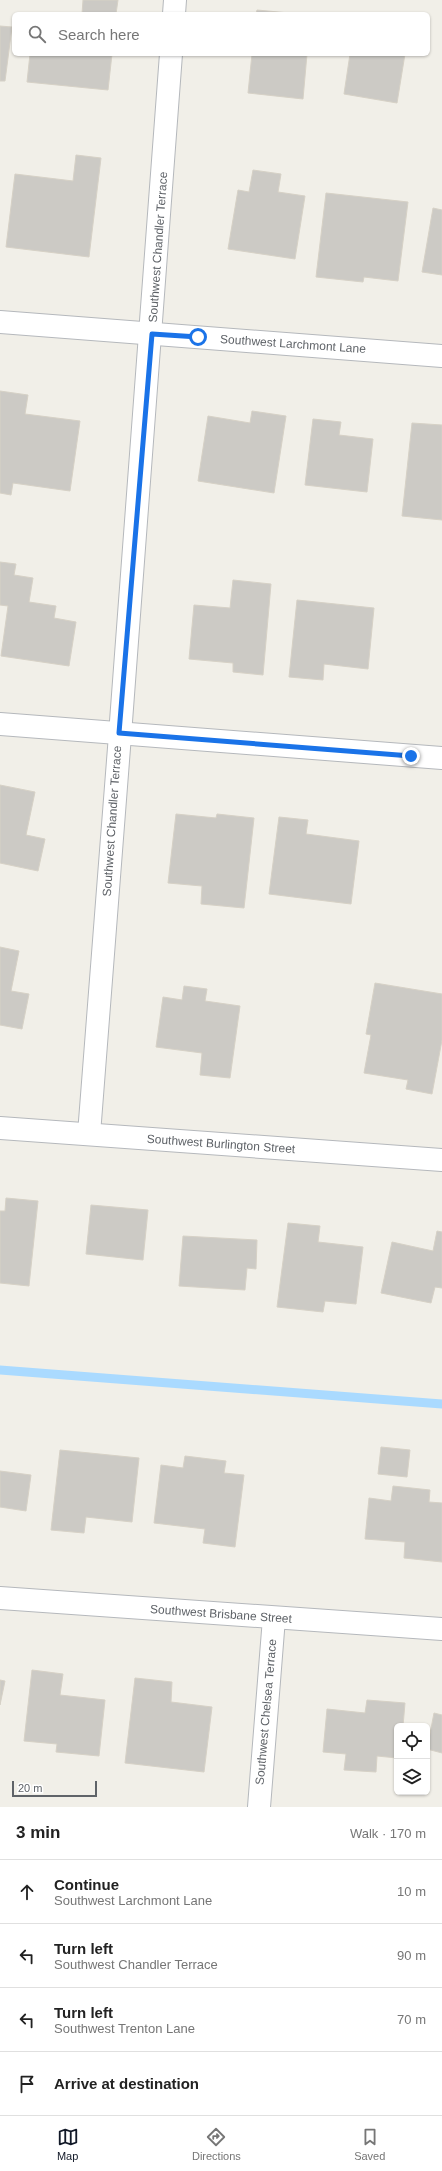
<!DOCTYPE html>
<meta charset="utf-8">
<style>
:root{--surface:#fff;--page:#f2f2f2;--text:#222;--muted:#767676;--line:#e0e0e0;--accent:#111827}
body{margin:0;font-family:Arial,sans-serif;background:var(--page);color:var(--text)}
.controls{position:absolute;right:12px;bottom:12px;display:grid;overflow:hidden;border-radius:6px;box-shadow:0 1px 3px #0004}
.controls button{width:36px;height:36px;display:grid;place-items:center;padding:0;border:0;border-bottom:1px solid var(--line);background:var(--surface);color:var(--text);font:20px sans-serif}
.scale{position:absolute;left:12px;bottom:10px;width:85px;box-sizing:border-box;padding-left:4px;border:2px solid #5f6368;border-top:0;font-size:11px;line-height:14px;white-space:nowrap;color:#5f6368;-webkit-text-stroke:3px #fff;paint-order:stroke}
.stop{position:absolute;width:12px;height:12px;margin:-9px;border:3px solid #1a73e8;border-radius:50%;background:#fff}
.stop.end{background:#1a73e8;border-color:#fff;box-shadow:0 1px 4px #0008}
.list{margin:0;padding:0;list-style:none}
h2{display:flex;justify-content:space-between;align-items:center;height:52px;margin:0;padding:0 16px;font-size:17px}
h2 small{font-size:13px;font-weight:400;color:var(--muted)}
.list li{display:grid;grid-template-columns:26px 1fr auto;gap:12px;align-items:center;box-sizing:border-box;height:64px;padding:0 16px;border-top:1px solid var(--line)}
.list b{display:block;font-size:15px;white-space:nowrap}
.list p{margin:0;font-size:13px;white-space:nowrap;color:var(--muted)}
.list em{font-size:13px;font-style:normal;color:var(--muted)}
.icon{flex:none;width:22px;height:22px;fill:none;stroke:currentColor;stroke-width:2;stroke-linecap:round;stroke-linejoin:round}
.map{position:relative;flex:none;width:442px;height:1807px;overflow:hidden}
.search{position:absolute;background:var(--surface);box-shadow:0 1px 3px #0004;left:12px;right:12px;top:12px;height:44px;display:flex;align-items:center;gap:10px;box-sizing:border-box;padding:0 14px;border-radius:6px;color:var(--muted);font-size:15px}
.sheet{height:308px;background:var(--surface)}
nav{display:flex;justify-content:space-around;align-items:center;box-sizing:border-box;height:56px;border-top:1px solid var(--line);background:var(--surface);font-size:11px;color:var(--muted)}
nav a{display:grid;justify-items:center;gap:2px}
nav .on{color:var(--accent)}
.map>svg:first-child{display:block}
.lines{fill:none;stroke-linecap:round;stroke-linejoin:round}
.stream{stroke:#aadaff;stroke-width:9}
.building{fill:#cccac5;stroke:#d6d1c6}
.minor-casing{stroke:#b5b8bc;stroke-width:24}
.minor{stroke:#fff;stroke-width:22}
.route{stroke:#1a73e8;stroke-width:5}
.labels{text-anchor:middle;stroke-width:3;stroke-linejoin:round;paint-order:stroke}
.street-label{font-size:12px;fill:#5f6368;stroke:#fff}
</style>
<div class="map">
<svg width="442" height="1807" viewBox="0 0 442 1807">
<rect width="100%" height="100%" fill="#f1efe8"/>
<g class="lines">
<polyline class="stream" points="0,1370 442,1404"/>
</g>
<g class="building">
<polygon points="83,0 118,0 116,14 82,14"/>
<polygon points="257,10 300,14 256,14"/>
<polygon points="0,26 12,27 5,81 0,81"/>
<polygon points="30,54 112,54 108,90 27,82"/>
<polygon points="252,54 307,54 303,99 248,93"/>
<polygon points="350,54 405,54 397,103 344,94"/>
<polygon points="76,155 101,158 89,257 6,247 15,174 73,181"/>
<polygon points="253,170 281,174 278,192 305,196 295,259 228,249 238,190 249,192"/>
<polygon points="326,193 408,202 398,281 364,277 363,282 316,277"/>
<polygon points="433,208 442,210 442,275 422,272"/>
<polygon points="0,391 28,395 25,414 80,421 70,491 13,483 11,495 0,493"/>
<polygon points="252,411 286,416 274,493 198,481 208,416 250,423"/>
<polygon points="313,419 341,422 339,435 373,439 367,492 305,485"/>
<polygon points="412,423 442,425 442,520 402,516"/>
<polygon points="0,562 16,564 14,575 33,578 29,602 56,606 54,618 76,622 69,666 1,656 8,606 0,605"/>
<polygon points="233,580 271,584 263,675 233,672 233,663 189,659 194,605 230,608"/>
<polygon points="297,600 374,608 368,669 324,664 323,680 289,677"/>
<polygon points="0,785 35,792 26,835 45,839 38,871 0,863"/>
<polygon points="176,814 216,818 217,814 254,818 244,908 201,904 202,886 168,883"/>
<polygon points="279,817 308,820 306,834 359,841 351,904 269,894"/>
<polygon points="0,947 19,951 11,991 29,994 22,1029 0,1025"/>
<polygon points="375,983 442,994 442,1040 432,1094 406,1089 408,1080 364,1073 371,1035 366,1034"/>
<polygon points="184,986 207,989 205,1001 240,1006 230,1078 200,1075 202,1053 156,1047 163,997 182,1000"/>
<polygon points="6,1198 38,1201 29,1286 0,1283 0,1211 5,1211"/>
<polygon points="91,1205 148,1210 143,1260 86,1254"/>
<polygon points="288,1223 320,1226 318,1242 363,1247 356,1304 325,1301 323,1312 277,1307"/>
<polygon points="437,1231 442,1232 442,1288 435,1287 431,1303 381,1293 392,1242 433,1251"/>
<polygon points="183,1236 257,1240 256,1269 247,1268 245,1290 179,1286"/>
<polygon points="381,1447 410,1450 407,1477 378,1474"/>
<polygon points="60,1450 139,1458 132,1522 86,1517 84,1533 51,1530"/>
<polygon points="185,1456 226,1461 224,1473 244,1475 235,1547 203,1543 205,1529 154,1523 161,1465 183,1468"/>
<polygon points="0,1471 31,1475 26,1511 0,1507"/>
<polygon points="393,1486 430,1490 429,1502 442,1503 442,1562 404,1558 405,1542 365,1539 369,1498 391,1501"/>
<polygon points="32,1670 63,1674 60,1695 105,1700 99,1756 56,1752 57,1744 24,1741"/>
<polygon points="135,1678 172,1682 171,1702 212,1707 204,1772 125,1763"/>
<polygon points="0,1680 5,1681 0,1705"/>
<polygon points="367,1700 405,1703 403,1726 397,1726 397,1758 377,1756 376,1772 344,1770 346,1754 323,1752 327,1709 365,1713"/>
<polygon points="434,1713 442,1715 442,1753 427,1749"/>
</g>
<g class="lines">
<defs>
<g id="minor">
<polyline points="174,14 175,0"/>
<polyline points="0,322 442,356"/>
<polyline points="0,724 442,758"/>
<polyline points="0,1128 442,1160"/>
<path d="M89 1134C116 774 147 414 171 54"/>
<polyline points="0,1598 442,1629"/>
<polyline points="259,1807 274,1618"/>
</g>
</defs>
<use href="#minor" class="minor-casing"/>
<use href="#minor" class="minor"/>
</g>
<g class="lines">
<polyline class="route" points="198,337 152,334 119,733 411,756"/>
</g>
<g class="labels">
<g class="street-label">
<text transform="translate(158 247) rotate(-86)" y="4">Southwest Chandler Terrace</text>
<text transform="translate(293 344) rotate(4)" y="4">Southwest Larchmont Lane</text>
<text transform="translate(112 821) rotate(-86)" y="4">Southwest Chandler Terrace</text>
<text transform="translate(221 1144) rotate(4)" y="4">Southwest Burlington Street</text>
<text transform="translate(221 1614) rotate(4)" y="4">Southwest Brisbane Street</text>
<text transform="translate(266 1712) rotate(-85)" y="4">Southwest Chelsea Terrace</text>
</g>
</g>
</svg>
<div class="controls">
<button><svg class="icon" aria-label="locate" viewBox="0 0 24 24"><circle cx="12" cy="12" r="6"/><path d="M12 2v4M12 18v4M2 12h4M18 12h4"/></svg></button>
<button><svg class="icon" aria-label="layers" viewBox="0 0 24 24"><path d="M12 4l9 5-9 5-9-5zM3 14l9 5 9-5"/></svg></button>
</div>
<div class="scale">20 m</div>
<div class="stop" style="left:198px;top:337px"></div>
<div class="stop end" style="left:411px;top:756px"></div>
<div class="search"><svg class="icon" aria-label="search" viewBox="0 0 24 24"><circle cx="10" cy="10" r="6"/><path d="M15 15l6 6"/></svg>Search here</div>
</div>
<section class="sheet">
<h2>3 min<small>Walk · 170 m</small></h2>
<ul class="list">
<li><svg class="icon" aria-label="ahead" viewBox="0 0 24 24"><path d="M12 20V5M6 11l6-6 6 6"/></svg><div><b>Continue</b><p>Southwest Larchmont Lane</p></div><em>10 m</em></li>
<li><svg class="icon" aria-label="left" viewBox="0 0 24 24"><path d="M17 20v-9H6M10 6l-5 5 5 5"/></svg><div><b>Turn left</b><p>Southwest Chandler Terrace</p></div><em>90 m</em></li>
<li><svg class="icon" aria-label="left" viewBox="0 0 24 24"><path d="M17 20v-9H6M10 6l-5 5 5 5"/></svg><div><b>Turn left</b><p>Southwest Trenton Lane</p></div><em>70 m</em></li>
<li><svg class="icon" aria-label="arrive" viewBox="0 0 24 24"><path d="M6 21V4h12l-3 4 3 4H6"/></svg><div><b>Arrive at destination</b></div></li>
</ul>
</section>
<nav>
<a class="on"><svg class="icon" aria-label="map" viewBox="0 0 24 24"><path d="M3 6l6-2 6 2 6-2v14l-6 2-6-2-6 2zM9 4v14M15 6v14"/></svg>Map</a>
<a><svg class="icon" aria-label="directions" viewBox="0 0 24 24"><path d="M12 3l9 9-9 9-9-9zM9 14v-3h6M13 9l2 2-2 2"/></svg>Directions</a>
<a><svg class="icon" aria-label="saved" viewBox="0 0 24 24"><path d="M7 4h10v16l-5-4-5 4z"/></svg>Saved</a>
</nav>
